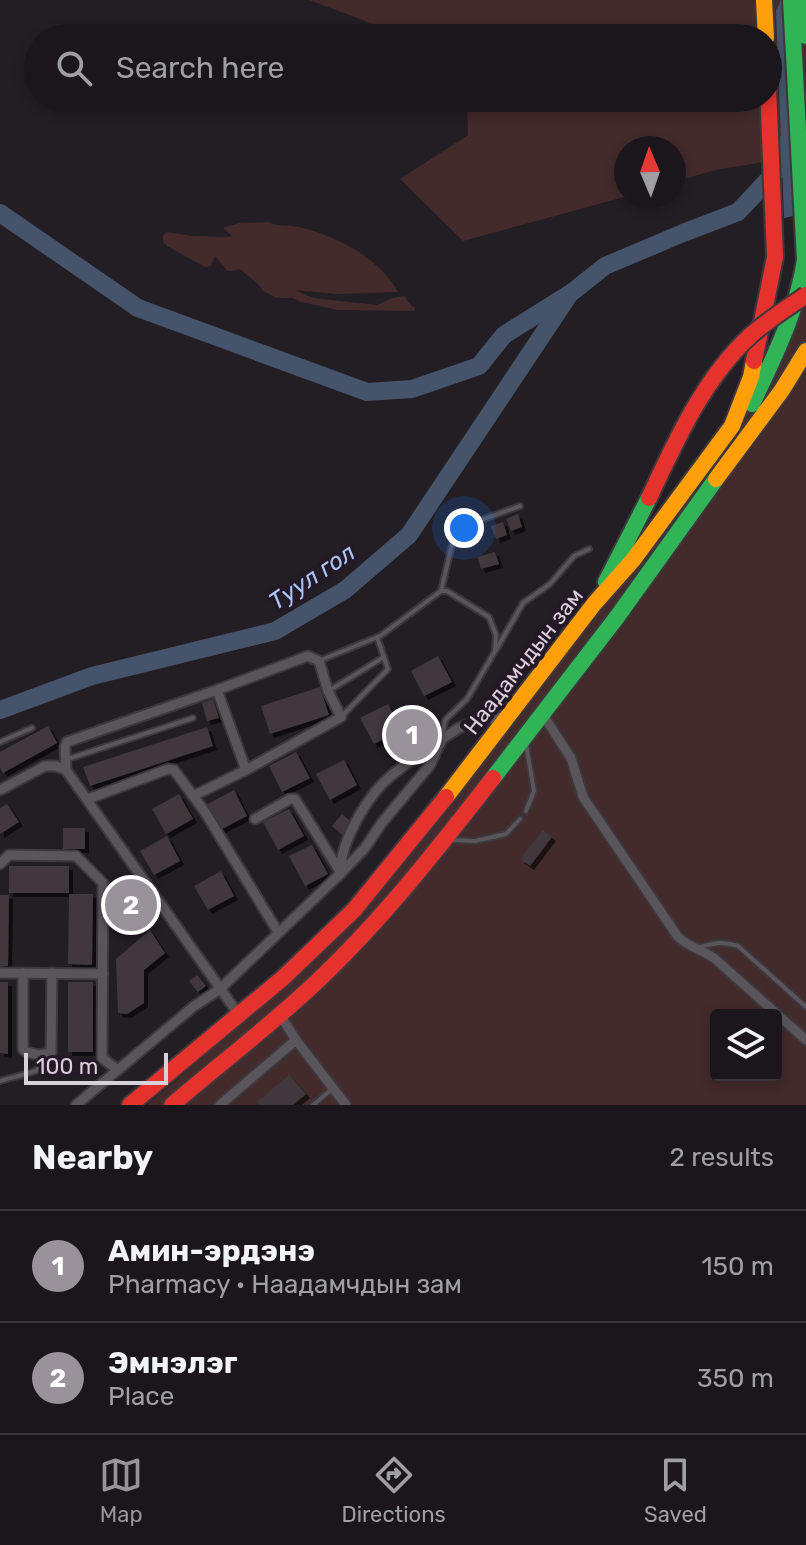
<!DOCTYPE html>
<meta charset="utf-8">
<style>
:root{--surface:#1a161b;--page:#272328;--text:#f1f3f6;--muted:#9f9fa3;--line:#38353a;--accent:#99929a}
body{margin:0;font-family:Rubik,sans-serif;background:var(--page);color:var(--text)}
.controls{position:absolute;right:24px;bottom:24px;display:grid;overflow:hidden;border-radius:8px;box-shadow:0 4px 12px #0003}
.controls button{width:72px;height:72px;display:grid;place-items:center;padding:0;border:0;border-bottom:2px solid var(--line);background:var(--surface);color:var(--text);font:40px sans-serif}
.compass{position:absolute;left:614px;top:136px;width:72px;height:72px;border-radius:50%;background:var(--surface);box-shadow:0 4px 12px #0003;rotate:358deg}
.scale{position:absolute;left:24px;bottom:20px;width:144px;box-sizing:border-box;padding-left:8px;border:4px solid #d8d1d9;border-top:0;font-size:22px;line-height:28px;white-space:nowrap;color:#d8d1d9;-webkit-text-stroke:6px #241a27;paint-order:stroke}
.you{position:absolute;left:464px;top:528px;width:28px;height:28px;margin:-20px;border:6px solid #fff;border-radius:50%;background:#1a73e8;box-shadow:0 0 0 12px #1a73e833}
.badge{display:grid;place-items:center;width:52px;height:52px;border-radius:50%;background:var(--accent);color:#fff;font-size:26px;font-weight:700}
.pin{position:absolute;translate:-50% -50%;border:4px solid #fff;box-shadow:0 2px 8px #0006}
.list{margin:0;padding:0;list-style:none}
h2{display:flex;justify-content:space-between;align-items:center;height:104px;margin:0;padding:0 32px;font-size:34px}
h2 small{font-size:26px;font-weight:400;color:var(--muted)}
.list li{display:grid;grid-template-columns:52px 1fr auto;gap:24px;align-items:center;box-sizing:border-box;height:112px;padding:0 32px;border-top:2px solid var(--line)}
.list b{display:block;font-size:30px;white-space:nowrap}
.list p{margin:0;font-size:26px;white-space:nowrap;color:var(--muted)}
.list em{font-size:26px;font-style:normal;color:var(--muted)}
.icon{flex:none;width:44px;height:44px;fill:none;stroke:currentColor;stroke-width:2;stroke-linecap:round;stroke-linejoin:round}
.map{position:relative;flex:none;width:806px;height:1105px;overflow:hidden}
.search{position:absolute;background:var(--surface);box-shadow:0 4px 12px #0003;left:24px;right:24px;top:24px;height:88px;display:flex;align-items:center;gap:20px;box-sizing:border-box;padding:0 28px;border-radius:44px;color:var(--muted);font-size:30px}
.sheet{height:328px;background:var(--surface)}
nav{display:flex;justify-content:space-around;align-items:center;box-sizing:border-box;height:112px;border-top:2px solid var(--line);background:var(--surface);font-size:22px;color:var(--muted)}
nav a{display:grid;justify-items:center;gap:4px}
nav .on{color:var(--accent)}
.map>svg:first-child{display:block}
.green{fill:#432a2b;fill-rule:evenodd}
.water{fill:#45536b}
.lines{fill:none;stroke-linecap:round;stroke-linejoin:round}
.river{stroke:#45536b;stroke-width:18}
.building{fill:#40383d;filter:url(#shadow)}
.lane-casing{stroke:#3d373e;stroke-width:8}
.street-casing{stroke:#3d373e;stroke-width:13}
.fast-casing{stroke:#3d373e;stroke-width:20}
.slow-casing{stroke:#3d373e;stroke-width:20}
.jam-casing{stroke:#3d373e;stroke-width:20}
.lane{stroke:#5a555b;stroke-width:4}
.street{stroke:#5a555b;stroke-width:9}
.fast{stroke:#30b455;stroke-width:16}
.slow{stroke:#ff9f0a;stroke-width:16}
.jam{stroke:#e5322d;stroke-width:16}
.jam-bridge-casing{stroke:#3d373e;stroke-width:20;stroke-linecap:butt}
.jam-bridge{stroke:#e5322d;stroke-width:16}
.labels{text-anchor:middle;stroke-width:8;stroke-linejoin:round;paint-order:stroke}
.street-label{font-size:22px;fill:#d8d1d9;stroke:#241a27}
.water-label{font-size:24px;font-style:italic;fill:#a8c7f7;stroke:#241a27}
</style>
<div class="map">
<svg width="806" height="1105" viewBox="0 0 806 1105">
<defs>
<filter id="shadow"><feDropShadow dx="4" dy="4" stdDeviation="0" flood-color="#0009"/></filter>
</defs>
<rect width="100%" height="100%" fill="#231d24"/>
<g class="green">
<polygon points="309,0 806,0 806,155 715,170 674,182 674,148 626,148 626,196 628,196 463,241 400,179 468,135 467,98 768,98 768,38 411,38"/>
<path d="M269 222C278 227 289 225 299 227 335 235 380 258 398 292L337 294 295 290 313 298 377 305 392 298 405 296 408 302 415 308V311L338 310 301 302 293 298H277L263 291 259 285 240 269 232 271H227L215 256 211 266 205 267 167 246 163 242V236L166 232 193 236 228 237 232 236 224 229 225 227 240 223Z"/>
<path d="M806 284V1105H147C236 1029 327 957 402 867L762 391ZM716 1015H776V1075H716Z"/>
</g>
<polygon class="water" points="781,0 806,0 796,25 798,215 784,218 776,11"/>
<g class="lines">
<g class="river">
<polyline points="0,213 138,308 367,392 412,389 479,366 504,335 571,293 605,266 683,233 738,212 783,164 785,144"/>
<polyline points="0,710 92,676 275,631 345,590 409,535 567,298"/>
</g>
</g>
<g class="building">
<polygon points="518,514 522,527 511,531 506,519"/>
<polygon points="503,522 507,535 496,539 491,526"/>
<polygon points="495,552 499,564 481,569 477,557"/>
<polygon points="438,656 452,682 424,696 411,671"/>
<polygon points="320,687 329,715 270,734 261,706"/>
<polygon points="213,699 219,718 207,721 202,703"/>
<polygon points="388,704 401,730 374,744 360,718"/>
<polygon points="48,726 57,743 3,773 0,768 0,752"/>
<polygon points="207,727 213,746 90,786 83,767"/>
<polygon points="296,752 310,778 282,792 269,766"/>
<polygon points="344,760 357,785 330,800 316,774"/>
<polygon points="234,790 247,816 220,830 206,805"/>
<polygon points="179,794 193,819 166,834 152,809"/>
<polygon points="7,804 19,822 0,834 0,808"/>
<polygon points="289,809 304,836 278,850 263,822"/>
<polygon points="342,814 353,823 342,835 332,826"/>
<rect x="63" y="828" width="22" height="21"/>
<polygon points="543,830 552,837 530,866 520,859"/>
<polygon points="167,836 180,861 154,875 140,851"/>
<polygon points="312,845 328,874 305,886 289,856"/>
<rect x="9" y="866" width="60" height="27"/>
<polygon points="221,871 234,896 208,910 194,886"/>
<polygon points="117,891 145,892 145,918 117,918"/>
<polygon points="69,894 93,894 92,965 68,964"/>
<polygon points="0,895 9,895 8,966 0,966"/>
<polygon points="150,930 165,953 144,970 144,1003 127,1014 118,1013 116,959"/>
<polygon points="197,975 206,986 198,992 189,981"/>
<polygon points="0,982 8,982 8,1054 0,1053"/>
<rect x="68" y="982" width="25" height="70"/>
<polygon points="289,1075 306,1094 293,1105 260,1105 257,1102"/>
</g>
<g class="lines">
<defs>
<g id="lane">
<polyline points="441,591 453,540 470,524 520,506"/>
<polyline points="496,650 523,603 550,584 574,556 589,549"/>
<polyline points="321,660 380,636 441,591 447,591 489,617 496,635 495,651 467,699 445,720 442,739"/>
<polyline points="330,690 384,657"/>
<polyline points="341,717 388,669 377,637"/>
<polyline points="0,742 32,728"/>
<polyline points="526,744 534,791 526,811"/>
<polyline points="68,759 193,718"/>
<polyline points="451,840 475,841 506,834 520,819"/>
<path d="M697 948C713 943 722 941 738 946L806 1007"/>
<polyline points="0,1081 36,1071 38,1068"/>
<polyline points="313,1105 332,1089"/>
</g>
<g id="street">
<path d="M543 715 571 758 583 797 678 937C689 947 702 950 714 958L806 1040"/>
<polyline points="66,770 65,747 67,742 217,690"/>
<polyline points="0,790 45,766 56,766 66,770 239,1015"/>
<polyline points="193,796 246,770 341,717 328,691 319,661 308,656 217,690 246,770"/>
<polyline points="88,799 168,769 174,770 205,812 278,932"/>
<polyline points="255,819 290,799 295,799 339,870"/>
<polyline points="0,864 9,855 76,856 103,883 102,1058 118,1070"/>
<path d="M341 873C339 845 364 803 383 783 400 767 420 754 440 741"/>
<polyline points="0,973 103,974"/>
<polyline points="23,973 23,1049 26,1052 39,1055 51,1053 52,973"/>
<polyline points="280,1015 296,1040 346,1105"/>
<polyline points="76,1105 193,1007 220,989 341,873 365,848 381,824 430,765 442,739 459,728 473,722 507,716"/>
<polyline points="220,1105 296,1040"/>
</g>
<g id="fast">
<polyline points="804,0 806,36"/>
<path d="M752 404C774 357 797 312 805 260L791 0"/>
<polyline points="606,582 649,498"/>
<polyline points="493,778 617,617 716,479"/>
</g>
<g id="slow">
<polyline points="764,0 766,38"/>
<polyline points="716,479 782,390 806,351"/>
<polyline points="446,797 594,604 633,560 732,426 751,377 754,361"/>
</g>
<g id="jam">
<polyline points="754,361 775,257 768,87"/>
<polyline points="130,1105 283,978 354,910 446,797"/>
<path d="M172 1105C214 1069 258 1035 299 998 372 933 433 855 493 778"/>
</g>
</defs>
<use href="#lane" class="lane-casing"/>
<use href="#street" class="street-casing"/>
<use href="#fast" class="fast-casing"/>
<use href="#slow" class="slow-casing"/>
<use href="#jam" class="jam-casing"/>
<use href="#lane" class="lane"/>
<use href="#street" class="street"/>
<use href="#fast" class="fast"/>
<use href="#slow" class="slow"/>
<use href="#jam" class="jam"/>
<defs>
<path id="jam-bridge" d="M649 498C676 441 703 379 751 335 768 320 787 308 806 295"/>
</defs>
<use href="#jam-bridge" class="jam-bridge-casing"/>
<use href="#jam-bridge" class="jam-bridge"/>
</g>
<g class="labels">
<g class="street-label">
<text transform="translate(523 661) rotate(-52)" y="8">Наадамчдын зам</text>
</g>
<g class="water-label">
<text transform="translate(312 577) rotate(-34)" y="8">Туул гол</text>
</g>
</g>
</svg>
<div class="controls">
<button><svg class="icon" aria-label="layers" viewBox="0 0 24 24"><path d="M12 4l9 5-9 5-9-5zM3 14l9 5 9-5"/></svg></button>
</div>
<svg class="compass" viewBox="-18 -18 36 36"><path d="M0-13l5 13h-10z" fill="#e53935"/><path d="M0 13l5-13h-10z" fill="#9f9fa3"/></svg>
<div class="scale">100 m</div>
<div class="you"></div>
<div class="pin badge" style="left:412px;top:735px">1</div>
<div class="pin badge" style="left:131px;top:905px">2</div>
<div class="search"><svg class="icon" aria-label="search" viewBox="0 0 24 24"><circle cx="10" cy="10" r="6"/><path d="M15 15l6 6"/></svg>Search here</div>
</div>
<section class="sheet">
<h2>Nearby<small>2 results</small></h2>
<ul class="list">
<li><span class="badge">1</span><div><b>Амин-эрдэнэ</b><p>Pharmacy · Наадамчдын зам</p></div><em>150 m</em></li>
<li><span class="badge">2</span><div><b>Эмнэлэг</b><p>Place</p></div><em>350 m</em></li>
</ul>
</section>
<nav>
<a class="on"><svg class="icon" aria-label="map" viewBox="0 0 24 24"><path d="M3 6l6-2 6 2 6-2v14l-6 2-6-2-6 2zM9 4v14M15 6v14"/></svg>Map</a>
<a><svg class="icon" aria-label="directions" viewBox="0 0 24 24"><path d="M12 3l9 9-9 9-9-9zM9 14v-3h6M13 9l2 2-2 2"/></svg>Directions</a>
<a><svg class="icon" aria-label="saved" viewBox="0 0 24 24"><path d="M7 4h10v16l-5-4-5 4z"/></svg>Saved</a>
</nav>
